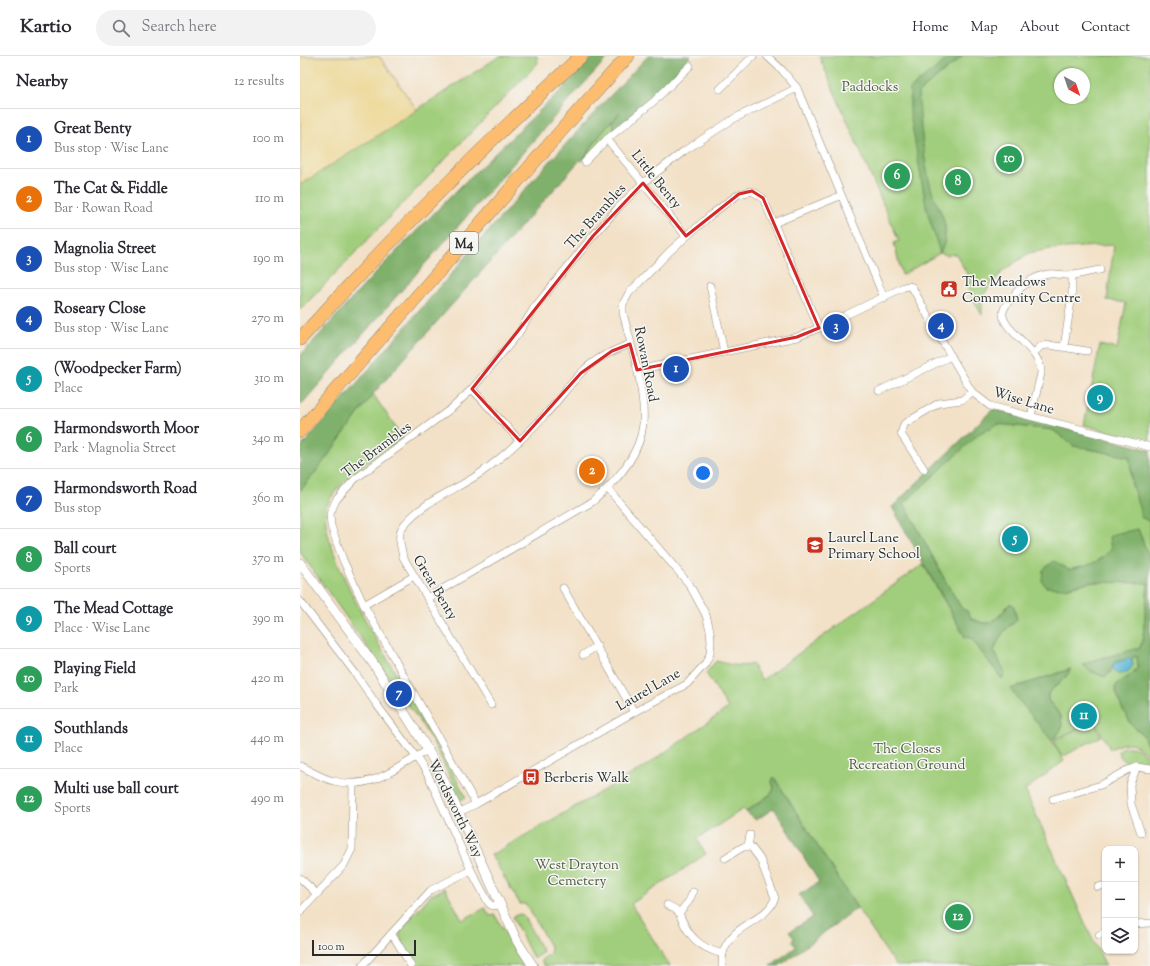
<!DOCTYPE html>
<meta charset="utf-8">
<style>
:root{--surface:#fff;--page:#f2f2f3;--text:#2b2b33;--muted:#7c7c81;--line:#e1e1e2;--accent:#7c3aed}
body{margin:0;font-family:"Sorts Mill Goudy",serif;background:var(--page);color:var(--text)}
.controls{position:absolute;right:12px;bottom:12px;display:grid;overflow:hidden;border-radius:8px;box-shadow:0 1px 3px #0004}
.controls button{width:36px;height:36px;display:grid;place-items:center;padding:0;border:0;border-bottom:1px solid var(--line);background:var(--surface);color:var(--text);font:20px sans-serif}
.compass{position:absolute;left:754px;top:12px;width:36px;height:36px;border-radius:50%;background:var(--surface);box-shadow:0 1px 3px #0004;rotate:140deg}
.scale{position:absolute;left:12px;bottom:10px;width:104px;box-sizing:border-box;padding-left:4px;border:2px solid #2b2b2b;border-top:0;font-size:11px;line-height:14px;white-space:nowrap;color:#2b2b2b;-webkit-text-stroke:3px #f6f6f2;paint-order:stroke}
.you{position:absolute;left:403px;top:417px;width:14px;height:14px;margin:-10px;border:3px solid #fff;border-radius:50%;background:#1a73e8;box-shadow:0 0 0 6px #1a73e833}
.badge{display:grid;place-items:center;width:26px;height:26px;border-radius:50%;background:var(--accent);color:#fff;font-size:13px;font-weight:700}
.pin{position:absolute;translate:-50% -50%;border:2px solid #fff;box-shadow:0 1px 4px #0006}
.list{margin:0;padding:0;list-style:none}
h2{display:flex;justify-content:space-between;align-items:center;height:52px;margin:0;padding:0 16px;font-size:17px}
h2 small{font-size:13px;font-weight:400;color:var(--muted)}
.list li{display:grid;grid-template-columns:26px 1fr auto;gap:12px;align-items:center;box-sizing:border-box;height:60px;padding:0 16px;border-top:1px solid var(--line)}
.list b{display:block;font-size:15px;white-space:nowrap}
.list p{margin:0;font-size:13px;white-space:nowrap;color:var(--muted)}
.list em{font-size:13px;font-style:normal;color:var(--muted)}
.icon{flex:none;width:22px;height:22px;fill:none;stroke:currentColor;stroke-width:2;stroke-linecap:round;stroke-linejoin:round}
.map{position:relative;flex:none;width:850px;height:910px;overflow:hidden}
header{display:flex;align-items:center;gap:24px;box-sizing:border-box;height:56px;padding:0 20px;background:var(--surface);border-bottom:1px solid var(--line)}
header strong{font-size:19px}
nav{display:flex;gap:22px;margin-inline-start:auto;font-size:14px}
.search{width:280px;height:36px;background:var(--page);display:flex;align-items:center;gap:10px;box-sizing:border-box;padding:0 14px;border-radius:22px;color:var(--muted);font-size:15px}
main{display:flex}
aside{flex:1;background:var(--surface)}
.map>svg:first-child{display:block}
.green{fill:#a1ce7c;stroke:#667c54;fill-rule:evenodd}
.forest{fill:#80b16c;stroke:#566e4c}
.sand{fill:#eeda9e;stroke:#8c8264}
.water{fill:#52b4d1;stroke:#3e707e}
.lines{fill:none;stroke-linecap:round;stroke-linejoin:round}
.minor-casing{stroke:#8f8679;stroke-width:8}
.tertiary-casing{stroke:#8f8679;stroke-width:10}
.motorway-casing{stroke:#8f8679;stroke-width:14}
.minor{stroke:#fff;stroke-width:7}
.tertiary{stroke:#fff;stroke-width:9}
.motorway{stroke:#fcbd6f;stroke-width:13}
.marked{fill:none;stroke:#d62828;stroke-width:3;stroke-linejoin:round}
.labels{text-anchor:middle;stroke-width:3;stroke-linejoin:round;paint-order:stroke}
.shield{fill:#f6f6f2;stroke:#686867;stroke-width:1}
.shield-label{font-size:13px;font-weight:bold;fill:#2b2b2b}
.park-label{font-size:14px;fill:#4e5c43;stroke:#f6f6f2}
.street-label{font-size:14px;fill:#2b2b2b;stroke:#f6f6f2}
.poi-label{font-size:14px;fill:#2b2b2b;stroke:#f6f6f2;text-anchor:start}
</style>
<header>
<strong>Kartio</strong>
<div class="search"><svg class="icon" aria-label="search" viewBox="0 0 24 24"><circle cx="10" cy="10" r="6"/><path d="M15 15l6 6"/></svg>Search here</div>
<nav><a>Home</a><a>Map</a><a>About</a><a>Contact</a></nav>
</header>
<main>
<aside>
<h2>Nearby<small>12 results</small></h2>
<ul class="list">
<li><span class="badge" style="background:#1a4fb4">1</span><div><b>Great Benty</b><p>Bus stop · Wise Lane</p></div><em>100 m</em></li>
<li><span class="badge" style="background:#e8710a">2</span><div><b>The Cat &amp; Fiddle</b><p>Bar · Rowan Road</p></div><em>110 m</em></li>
<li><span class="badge" style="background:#1a4fb4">3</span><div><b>Magnolia Street</b><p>Bus stop · Wise Lane</p></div><em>190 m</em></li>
<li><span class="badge" style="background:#1a4fb4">4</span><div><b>Roseary Close</b><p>Bus stop · Wise Lane</p></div><em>270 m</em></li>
<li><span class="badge" style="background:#0f9aa8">5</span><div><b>(Woodpecker Farm)</b><p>Place</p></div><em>310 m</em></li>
<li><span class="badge" style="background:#2e9e5b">6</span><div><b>Harmondsworth Moor</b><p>Park · Magnolia Street</p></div><em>340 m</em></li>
<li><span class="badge" style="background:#1a4fb4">7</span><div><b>Harmondsworth Road</b><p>Bus stop</p></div><em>360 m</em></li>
<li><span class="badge" style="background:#2e9e5b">8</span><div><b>Ball court</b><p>Sports</p></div><em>370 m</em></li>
<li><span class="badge" style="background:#0f9aa8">9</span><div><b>The Mead Cottage</b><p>Place · Wise Lane</p></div><em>390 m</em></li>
<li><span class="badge" style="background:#2e9e5b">10</span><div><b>Playing Field</b><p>Park</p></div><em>420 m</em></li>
<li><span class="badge" style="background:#0f9aa8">11</span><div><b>Southlands</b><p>Place</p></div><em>440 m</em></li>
<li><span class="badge" style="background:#2e9e5b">12</span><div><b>Multi use ball court</b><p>Sports</p></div><em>490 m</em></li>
</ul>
</aside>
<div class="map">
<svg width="850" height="910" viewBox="0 0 850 910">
<rect width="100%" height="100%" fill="#f6f6f2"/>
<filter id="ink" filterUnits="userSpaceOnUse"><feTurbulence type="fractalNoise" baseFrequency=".025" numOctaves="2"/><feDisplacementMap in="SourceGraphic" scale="8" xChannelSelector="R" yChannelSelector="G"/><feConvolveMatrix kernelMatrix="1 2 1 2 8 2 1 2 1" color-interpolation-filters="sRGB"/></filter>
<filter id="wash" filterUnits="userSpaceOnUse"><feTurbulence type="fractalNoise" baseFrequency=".012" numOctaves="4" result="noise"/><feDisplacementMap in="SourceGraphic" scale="16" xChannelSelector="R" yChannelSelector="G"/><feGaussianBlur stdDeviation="0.9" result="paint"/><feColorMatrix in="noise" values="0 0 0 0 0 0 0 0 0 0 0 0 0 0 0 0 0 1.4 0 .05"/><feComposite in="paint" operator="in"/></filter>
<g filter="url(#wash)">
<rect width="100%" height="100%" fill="#f3e1c7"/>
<g class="green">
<polygon points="200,0 237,0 238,7 0,254 0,129"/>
<path d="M519 0H850V387L784 369 800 289 817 293 826 247 807 244 814 189 750 193 729 197 704 214 689 231 684 239 682 245V259L665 228 671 225 656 198 647 199 640 197 602 219 594 187 599 185ZM760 18H784V42H760Z"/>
<polygon points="330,44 314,76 283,104 300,79"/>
<path d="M73 338 103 382C81 397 40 422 28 447 10 483 97 618 118 654 134 683 150 712 166 741L161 744 135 690 121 667 0 496V435L18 413Z"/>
<path d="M698 368 753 374 774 390 829 401C831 408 831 415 831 423 833 438 841 451 848 464L850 465V504L838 473 794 508 769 514 764 532 790 526 848 527 843 581 840 592 791 605 784 609 810 617 813 608 815 614 833 607 831 602 837 600 838 612 828 621 818 627 815 632 821 650 831 668 843 679 850 695V700L832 687 822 688 810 693 786 650 777 654 775 656 782 670 752 685 764 705 725 734 790 878 806 910H596L557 852 474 722 472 725 474 732 472 737 446 756 443 753 397 783 406 798 331 848 370 910H244L241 904 250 898 251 892 228 851 225 848H220L191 799 344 711 428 652 406 617 416 605C429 608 439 612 452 608L462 624 623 508 665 581 671 582 702 622 705 616 694 595C697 586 701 579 707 572 710 569 714 568 717 564L714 551 712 548H709C704 555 693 569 684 567 680 567 676 564 672 563L667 555 662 553 647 528 604 447 680 376ZM770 613 765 622 748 637V644L757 655 761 661V674L710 633Z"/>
<polygon points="793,665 801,680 762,701 754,686"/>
<path d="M824 691C835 689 843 696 850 704V710C839 710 821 709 818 695Z"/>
<polygon points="145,832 162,864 185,852 190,860 195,859 224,910 116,910 100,882 100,874 131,839"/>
<polygon points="220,858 223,859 243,896 235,902 233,902 213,862 214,860"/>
</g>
<g class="forest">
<polygon points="294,0 309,0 270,43 0,350 0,300 81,211 161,130 259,36"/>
<path d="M348 0H391L378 13 375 23 314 76 312 66 320 56 300 79 282 105 280 104 73 338 18 413 0 435V392C116 261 227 125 348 0Z"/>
<path d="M651 0H663L618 37C621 69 623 102 631 132 634 145 643 156 645 170 646 179 645 189 640 197L627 155 610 58V33Z"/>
<path d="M693 353 850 394V465L842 462 832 428 831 411 829 401 774 390 753 374 698 368 680 377 604 447 647 528 662 553 667 555 672 563C676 564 680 567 684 567 693 569 704 555 709 548H712L714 551 717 564C714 568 710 569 707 572 701 579 697 586 694 595L705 616 702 623 671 582 665 581 592 451Z"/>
<path d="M838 473 850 504V695L843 679 831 668 821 650 815 632 818 627 828 621 838 612 837 600 828 604 816 606 813 609 810 617 805 621 790 615 783 609 791 605 840 592 843 581 848 527 790 526 764 532 746 531 742 525 743 514 754 505 769 514C788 509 797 509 811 493L809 481 814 478Z"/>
<polygon points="771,613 765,622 748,637 748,644 757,655 761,661 762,669 761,674 752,685 710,633"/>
<polygon points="474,721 557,852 479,910 470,910 496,891 492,885 494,882 489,876 513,861 499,839 519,826 474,752 456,764 446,756 472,737 474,732 472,725"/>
</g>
<polygon class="sand" points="0,0 79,0 117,54 0,129"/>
<path class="water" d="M831 602 833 609C830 615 825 618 818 618L813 613V608L816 606Z"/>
</g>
<g filter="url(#ink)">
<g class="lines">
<defs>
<g id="minor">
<polyline points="467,0 482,14 497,32 584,242"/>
<polyline points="420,33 453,0"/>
<polyline points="307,83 353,46 390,10"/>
<polyline points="285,106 307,83 386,180"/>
<polyline points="474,167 540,140"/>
<polyline points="410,230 424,296"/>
<polyline points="764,291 772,239 772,219"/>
<polyline points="734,297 741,290 749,289 787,295"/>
<polyline points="337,314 497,281 519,272 604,231 608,230 612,231 634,271 672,336 690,350 850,391"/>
<polyline points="172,333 220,385"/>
<polyline points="579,335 651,300"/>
<path d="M731 360 741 317C742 293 700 274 703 256 705 248 710 244 715 238 723 228 734 221 748 218 756 217 765 220 773 219 782 218 791 215 800 214"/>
<polyline points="624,413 601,378 604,368 639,347 662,344 672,336"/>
<polyline points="263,532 334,656"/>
<path d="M127 542 292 446C315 427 340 399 343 368 346 336 331 289 323 257V248L329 237 370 195 412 158 429 145 439 138 452 135 463 142 519 272"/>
<path d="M0 545 55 617 77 649 116 701 128 719 171 814 188 846C191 851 196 850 200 848"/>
<polyline points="64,549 114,520"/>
<polyline points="283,599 297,590"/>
<path d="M191 649 103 501C101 490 96 478 104 469 124 444 157 434 182 416 205 400 226 379 245 359 258 345 268 330 281 317 294 303 312 295 330 288"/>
<path d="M0 710C11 715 23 723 34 725 72 735 97 711 128 694"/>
<polyline points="837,711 830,728 831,748 841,777"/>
<polyline points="753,743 801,729 828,714 837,711 850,713"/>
<polyline points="176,748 64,549 43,504 31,470 30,458 36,444 55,423 152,352 172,333 218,278 234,252 293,180 318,152 343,127 384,95 435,62 497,32"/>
<polyline points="159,756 176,748 334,656 387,628 405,608 410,598 411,585 410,574 406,559 389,528 308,433"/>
<polyline points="448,790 450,779"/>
<polyline points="0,822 17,838"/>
<polyline points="798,831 805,829"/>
<path d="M393 836 389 845 379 857C388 880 399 892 423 898"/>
<polyline points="367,849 375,853 379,857"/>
<polyline points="0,856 44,809 52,793 53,728"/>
<polyline points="835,868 850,867"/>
<polyline points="91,878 97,886 111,910"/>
<polyline points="799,879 805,876"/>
<polyline points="62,910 131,834 171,814"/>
<path d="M422 910C422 906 422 901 423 897 430 868 467 866 475 842L460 803 451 791H443L425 802"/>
</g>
<polyline id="tertiary" points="0,507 73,607 128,694 143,722 217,885 233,910"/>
<g id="motorway">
<path d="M0 283C89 184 183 90 281 0"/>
<polyline points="0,375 281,52 328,0"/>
</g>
</defs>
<use href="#minor" class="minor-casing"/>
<use href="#tertiary" class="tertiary-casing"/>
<use href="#motorway" class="motorway-casing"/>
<use href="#minor" class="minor"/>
<use href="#tertiary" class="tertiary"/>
<use href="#motorway" class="motorway"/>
</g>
</g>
<path class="marked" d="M343 127 386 180 439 138 452 135 463 142 519 272 497 281 337 314 330 288 312 295 281 317 220 385 172 333 293 180Z"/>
<defs>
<symbol id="civic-square" viewBox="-11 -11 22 22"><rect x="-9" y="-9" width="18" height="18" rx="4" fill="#c8321e" stroke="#f6f6f2"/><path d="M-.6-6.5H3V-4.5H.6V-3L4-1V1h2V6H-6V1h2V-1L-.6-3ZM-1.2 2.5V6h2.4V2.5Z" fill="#fff"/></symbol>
<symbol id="school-square" viewBox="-11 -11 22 22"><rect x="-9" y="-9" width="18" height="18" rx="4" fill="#c8321e" stroke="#f6f6f2"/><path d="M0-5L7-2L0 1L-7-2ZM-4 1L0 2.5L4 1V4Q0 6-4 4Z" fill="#fff"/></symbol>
<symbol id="bus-square" viewBox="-11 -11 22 22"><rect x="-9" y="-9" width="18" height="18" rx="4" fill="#c8321e" stroke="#f6f6f2"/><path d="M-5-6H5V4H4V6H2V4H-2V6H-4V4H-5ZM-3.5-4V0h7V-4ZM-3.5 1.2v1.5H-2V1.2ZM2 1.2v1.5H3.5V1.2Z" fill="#fff"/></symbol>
</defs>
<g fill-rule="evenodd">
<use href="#civic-square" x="639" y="223" width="20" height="20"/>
<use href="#school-square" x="505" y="479" width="20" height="20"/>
<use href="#bus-square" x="221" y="711" width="20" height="20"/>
</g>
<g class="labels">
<rect class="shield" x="150" y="176" width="28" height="22" rx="3"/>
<g class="shield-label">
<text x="164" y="192">M4</text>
</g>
<g class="park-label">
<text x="570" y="35">Paddocks</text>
<text x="607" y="697">The Closes<tspan x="607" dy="16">Recreation Ground</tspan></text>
<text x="277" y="813">West Drayton<tspan x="277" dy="16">Cemetery</tspan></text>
</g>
<g class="street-label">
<text transform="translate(357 123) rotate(51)" y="5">Little Benty</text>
<text transform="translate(295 160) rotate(-48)" y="5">The Brambles</text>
<text transform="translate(347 308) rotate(79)" y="5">Rowan Road</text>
<text transform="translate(724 344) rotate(17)" y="5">Wise Lane</text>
<text transform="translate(76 393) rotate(-37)" y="5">The Brambles</text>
<text transform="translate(136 531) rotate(59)" y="5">Great Benty</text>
<text transform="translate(348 633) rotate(-30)" y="5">Laurel Lane</text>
<text transform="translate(156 752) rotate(64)" y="5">Wordsworth Way</text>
</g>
<g class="poi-label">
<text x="662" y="230">The Meadows<tspan x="662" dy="16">Community Centre</tspan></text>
<text x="528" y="486">Laurel Lane<tspan x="528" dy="16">Primary School</tspan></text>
<text x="244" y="726">Berberis Walk</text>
</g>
</g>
</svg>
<div class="controls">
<button>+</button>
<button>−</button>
<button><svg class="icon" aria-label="layers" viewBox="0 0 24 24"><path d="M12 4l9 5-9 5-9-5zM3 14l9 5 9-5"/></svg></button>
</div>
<svg class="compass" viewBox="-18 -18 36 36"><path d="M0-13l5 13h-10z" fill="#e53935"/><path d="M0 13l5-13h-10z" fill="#7c7c81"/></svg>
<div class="scale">100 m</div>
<div class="you"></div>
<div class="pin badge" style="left:376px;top:313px;background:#1a4fb4">1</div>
<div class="pin badge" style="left:292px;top:415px;background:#e8710a">2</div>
<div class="pin badge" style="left:536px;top:271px;background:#1a4fb4">3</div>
<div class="pin badge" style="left:641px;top:270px;background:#1a4fb4">4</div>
<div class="pin badge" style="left:715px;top:483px;background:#0f9aa8">5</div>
<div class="pin badge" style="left:597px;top:120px;background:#2e9e5b">6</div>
<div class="pin badge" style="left:99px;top:638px;background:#1a4fb4">7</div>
<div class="pin badge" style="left:658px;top:126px;background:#2e9e5b">8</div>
<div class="pin badge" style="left:800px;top:342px;background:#0f9aa8">9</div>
<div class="pin badge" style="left:709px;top:103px;background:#2e9e5b">10</div>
<div class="pin badge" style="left:784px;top:660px;background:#0f9aa8">11</div>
<div class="pin badge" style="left:658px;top:861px;background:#2e9e5b">12</div>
</div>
</main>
